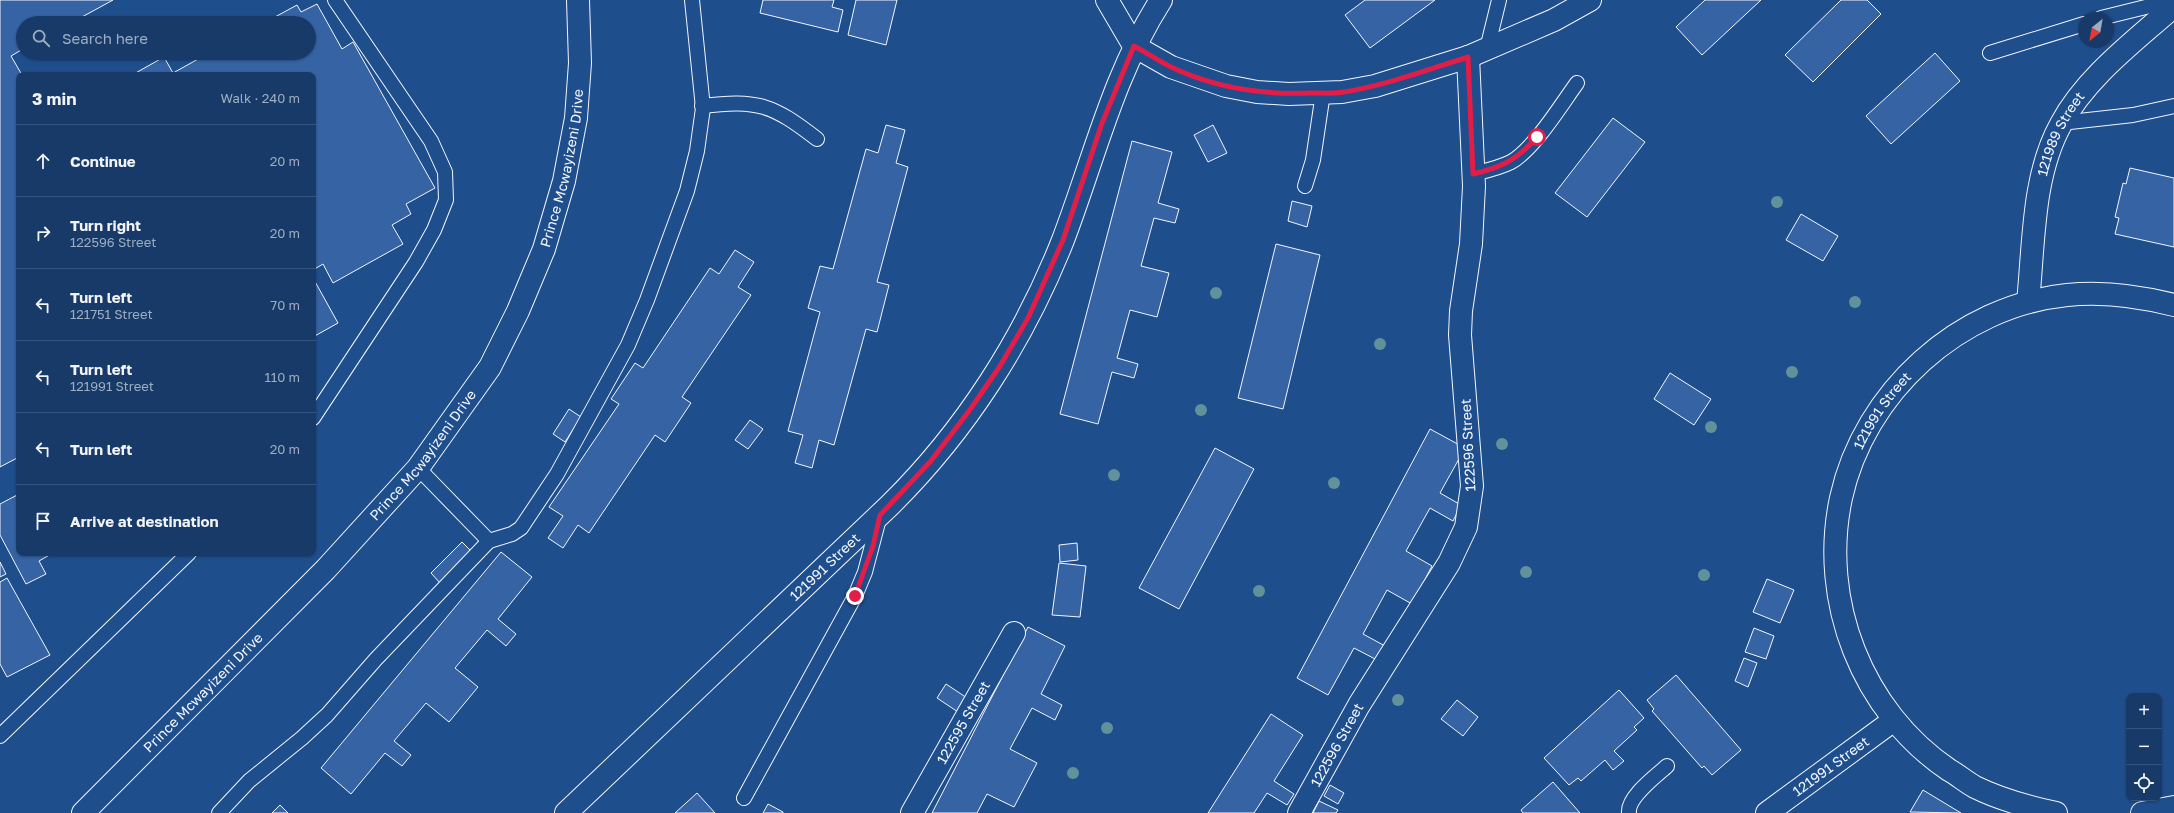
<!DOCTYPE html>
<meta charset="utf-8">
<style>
:root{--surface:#173a69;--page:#244571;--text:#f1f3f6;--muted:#9eadc0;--line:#36547d}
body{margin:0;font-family:"Golos Text",sans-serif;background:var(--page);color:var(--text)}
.controls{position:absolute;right:12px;bottom:12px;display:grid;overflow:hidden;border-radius:8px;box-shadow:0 1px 3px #0004}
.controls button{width:36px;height:36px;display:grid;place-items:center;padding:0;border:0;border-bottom:1px solid var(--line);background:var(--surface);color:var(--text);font:20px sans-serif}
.compass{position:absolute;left:2078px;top:12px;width:36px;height:36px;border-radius:50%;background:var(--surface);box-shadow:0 1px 3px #0004;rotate:211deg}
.stop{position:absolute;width:12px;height:12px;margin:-9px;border:3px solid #e11d48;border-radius:50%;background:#fff}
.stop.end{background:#e11d48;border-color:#fff;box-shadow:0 1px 4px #0008}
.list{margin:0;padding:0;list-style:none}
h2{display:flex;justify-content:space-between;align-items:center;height:52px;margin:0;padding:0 16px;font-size:17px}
h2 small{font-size:13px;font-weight:400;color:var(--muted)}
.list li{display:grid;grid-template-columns:26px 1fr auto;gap:12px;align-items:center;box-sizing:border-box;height:72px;padding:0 16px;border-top:1px solid var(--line)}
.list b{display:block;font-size:15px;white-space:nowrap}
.list p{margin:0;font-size:13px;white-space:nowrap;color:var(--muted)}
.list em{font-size:13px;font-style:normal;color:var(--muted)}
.icon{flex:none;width:22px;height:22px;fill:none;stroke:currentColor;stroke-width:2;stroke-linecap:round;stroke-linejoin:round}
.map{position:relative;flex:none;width:2174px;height:813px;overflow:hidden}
.search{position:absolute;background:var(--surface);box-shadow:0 1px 3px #0004;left:16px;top:16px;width:300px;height:44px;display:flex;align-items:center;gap:10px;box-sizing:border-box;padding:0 14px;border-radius:22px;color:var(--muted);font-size:15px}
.panel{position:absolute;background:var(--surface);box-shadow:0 1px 3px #0004;left:16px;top:72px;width:300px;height:484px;border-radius:8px}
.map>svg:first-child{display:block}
.building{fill:#3563a3;stroke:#f2f6ff}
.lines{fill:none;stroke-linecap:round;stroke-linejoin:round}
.lane-casing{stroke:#f2f6ff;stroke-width:16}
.street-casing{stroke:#f2f6ff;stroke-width:24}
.secondary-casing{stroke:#f2f6ff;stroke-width:24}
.lane{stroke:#1f4e8c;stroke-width:14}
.street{stroke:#1f4e8c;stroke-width:22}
.secondary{stroke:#1f4e8c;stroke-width:22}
.tree{fill:#61919a}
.route{stroke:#e11d48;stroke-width:5}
.labels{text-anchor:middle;stroke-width:3;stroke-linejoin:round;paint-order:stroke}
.street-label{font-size:14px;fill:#f2f6ff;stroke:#1f4e8c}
</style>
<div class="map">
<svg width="2174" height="813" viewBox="0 0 2174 813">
<rect width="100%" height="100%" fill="#1f4e8c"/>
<g class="building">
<polygon points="0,0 113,0 71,23 23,23 23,49 11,56 22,75 19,75 19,457 0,467"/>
<polygon points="763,0 834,0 832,7 843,10 838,32 760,13"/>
<polygon points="856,0 897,0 886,45 848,35"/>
<polygon points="1365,0 1435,0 1370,48 1345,15"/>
<polygon points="1705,0 1761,0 1702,55 1676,27"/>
<polygon points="1841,0 1867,0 1881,14 1813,82 1785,55"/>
<polygon points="317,4 342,49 353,42 435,188 406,204 411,214 392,225 403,244 333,283 323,264 313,270 313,75 132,75 164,57 173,73 209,53 309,53 309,23 264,23 297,5 301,12"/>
<polygon points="1935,53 1960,81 1891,144 1866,116"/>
<polygon points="1613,118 1645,142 1587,217 1555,193"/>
<polygon points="886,125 905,130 896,163 908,167 877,282 889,285 877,332 866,329 834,445 819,440 812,468 795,463 803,435 788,431 820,312 808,308 820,266 833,269 866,149 878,153"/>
<polygon points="1213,125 1227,153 1208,162 1194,135"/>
<polygon points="1132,141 1172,152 1158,203 1179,209 1175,223 1154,218 1141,266 1169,273 1157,317 1130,310 1117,358 1138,364 1134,378 1112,372 1098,424 1060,414"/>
<polygon points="2130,168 2174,178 2174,247 2115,234 2119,218 2115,217 2123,183 2126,184"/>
<polygon points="1292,201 1312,206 1307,227 1288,221"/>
<polygon points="1801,214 1838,236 1823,261 1786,240"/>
<polygon points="1276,244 1320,255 1283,409 1238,398"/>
<polygon points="735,250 754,262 738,287 751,295 682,397 691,403 665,442 655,435 589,533 578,525 563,548 548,538 563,516 549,507 619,404 611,399 635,363 643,368 710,268 719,274"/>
<polygon points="313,278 338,323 313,337"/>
<polygon points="1670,373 1711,399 1694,425 1654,399"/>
<polygon points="569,409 581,417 565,442 553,434"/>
<polygon points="750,420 763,429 748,449 735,440"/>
<polygon points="1430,429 1465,448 1440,493 1461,505 1453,521 1430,508 1406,551 1432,566 1412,604 1387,590 1363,634 1385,646 1377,660 1354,648 1328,695 1297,678"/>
<polygon points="1215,448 1254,469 1179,609 1139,588"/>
<polygon points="19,494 19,553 53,553 39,561 46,574 26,584 0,535 0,504"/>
<polygon points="462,542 471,551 440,583 431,573"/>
<polygon points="1077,543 1078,560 1060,562 1059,545"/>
<polygon points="501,552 532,577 498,619 516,634 506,646 487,630 455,668 478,687 449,722 426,703 394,741 411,755 402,766 385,753 351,794 321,768"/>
<polygon points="0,562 6,574 0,577"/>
<polygon points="1059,563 1086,566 1080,617 1052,615"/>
<polygon points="7,578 50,655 7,677 0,664 0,582"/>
<polygon points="1767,579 1794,590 1780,623 1753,612"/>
<polygon points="1028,627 1065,646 1041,694 1062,705 1055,720 1032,708 1010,749 1037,763 1014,807 987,794 977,813 932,813"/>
<polygon points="1754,628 1774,636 1766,659 1745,652"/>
<polygon points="1744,658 1757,663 1748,687 1735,681"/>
<polygon points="1676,675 1741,750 1712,775 1704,766 1702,768 1652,711 1654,709 1647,700"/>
<polygon points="946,684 967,698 958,712 937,698"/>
<polygon points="1619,690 1644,718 1634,727 1637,730 1614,751 1624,761 1613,770 1605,760 1581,781 1578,778 1569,785 1544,758"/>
<polygon points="1457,700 1478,717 1463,736 1441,719"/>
<polygon points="1271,714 1303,735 1274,781 1294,794 1287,805 1267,793 1254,813 1208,813"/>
<polygon points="1553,782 1580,813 1523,813 1521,810"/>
<polygon points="1330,785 1344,793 1338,804 1324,796"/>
<polygon points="1923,790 1961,813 1910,812"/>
<polygon points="697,793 715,813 675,813"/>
<polygon points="1319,801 1338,810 1336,813 1313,813"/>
<polygon points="768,804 783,812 783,813 763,813"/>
<polygon points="280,805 288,813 272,813"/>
</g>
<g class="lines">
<defs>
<g id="lane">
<polyline points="2101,18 2174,0"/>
<polyline points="1487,49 1499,0"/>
<polyline points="1990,53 2084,24"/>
<path d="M702 106C758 99 773 105 817 139"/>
<polyline points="2061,123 2133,115 2174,106"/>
<path d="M1473 174C1485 171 1499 168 1511 162 1534 149 1561 105 1577 83"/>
<polyline points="1305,186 1313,160 1323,93"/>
<polyline points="313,418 416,262 434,230 446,200 445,172 431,141 335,0"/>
<polyline points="418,468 489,541 512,534 521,528 557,474 628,345 647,300 687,191 697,151 703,108 692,0"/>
<polyline points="0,736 189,553"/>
<polyline points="744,798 855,596 865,572 880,515"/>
<polyline points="219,813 249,781 302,738 327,715 376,659 489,541"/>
<path d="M1629 813C1627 797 1656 776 1667 766"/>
</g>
<g id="street">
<polyline points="1107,0 1134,46 1171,67 1226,86 1257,92 1289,94 1342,92 1375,86 1468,57 1554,20 1590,0"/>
<path id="s1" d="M2028 302C2034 244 2032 176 2061 124 2086 77 2135 41 2174 6"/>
<path id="s2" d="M566 813 890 505C965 431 1024 339 1063 240 1094 159 1113 75 1161 0"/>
<path id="s3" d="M912 813 1014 633"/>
<path id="s4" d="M1299 813 1359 705 1449 563 1466 527 1472 486 1460 335 1461 311 1471 244 1474 186 1468 57"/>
<path id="s5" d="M1767 813 1894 720"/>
<path id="s6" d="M2056 813C2028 807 2001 800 1975 787 1966 782 1958 775 1949 770 1862 711 1819 601 1841 498 1864 392 1959 306 2067 295 2104 291 2139 296 2174 305"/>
<polyline points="2142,813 2174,807"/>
</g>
<g id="secondary">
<path id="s7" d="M83 813 326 569 418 468 490 367 518 311 544 249 564 181 576 118 580 63 578 0"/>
</g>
</defs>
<use href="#lane" class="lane-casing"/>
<use href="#street" class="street-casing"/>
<use href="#secondary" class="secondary-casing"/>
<use href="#lane" class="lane"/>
<use href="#street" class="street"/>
<use href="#secondary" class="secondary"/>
</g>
<g class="tree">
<circle cx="1777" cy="202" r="6"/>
<circle cx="1216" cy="293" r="6"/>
<circle cx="1855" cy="302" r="6"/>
<circle cx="1380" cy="344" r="6"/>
<circle cx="1792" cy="372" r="6"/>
<circle cx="1201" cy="410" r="6"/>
<circle cx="1711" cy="427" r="6"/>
<circle cx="1502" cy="444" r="6"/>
<circle cx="1114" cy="475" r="6"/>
<circle cx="1334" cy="483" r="6"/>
<circle cx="1526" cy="572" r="6"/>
<circle cx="1704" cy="575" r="6"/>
<circle cx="1259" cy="591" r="6"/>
<circle cx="1398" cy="700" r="6"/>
<circle cx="1107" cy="728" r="6"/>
<circle cx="1073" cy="773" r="6"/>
</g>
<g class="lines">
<path class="route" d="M855 596 873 546 880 515 930 462 969 411 1000 366 1028 318 1063 240 1102 123 1134 46C1147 53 1159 61 1171 67 1215 88 1263 95 1311 93 1322 93 1334 94 1344 92 1386 85 1427 70 1468 57L1473 174C1502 167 1517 160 1537 137"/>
</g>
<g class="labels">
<g class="street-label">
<text dy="5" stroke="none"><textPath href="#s1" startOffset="173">121989 Street</textPath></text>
<text dy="5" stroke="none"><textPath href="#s7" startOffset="818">Prince Mcwayizeni Drive</textPath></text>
<text dy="5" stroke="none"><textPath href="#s6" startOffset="524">121991 Street</textPath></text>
<text transform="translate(1468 445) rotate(-93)" y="5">122596 Street</text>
<text dy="5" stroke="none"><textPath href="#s7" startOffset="494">Prince Mcwayizeni Drive</textPath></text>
<text dy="5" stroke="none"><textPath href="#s2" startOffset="357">121991 Street</textPath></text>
<text dy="5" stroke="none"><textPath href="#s7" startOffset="170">Prince Mcwayizeni Drive</textPath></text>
<text dy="5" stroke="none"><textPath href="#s3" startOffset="104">122595 Street</textPath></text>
<text dy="5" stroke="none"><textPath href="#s4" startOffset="78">122596 Street</textPath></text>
<text dy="5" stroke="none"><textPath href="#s5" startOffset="79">121991 Street</textPath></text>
</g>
</g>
</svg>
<div class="controls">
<button>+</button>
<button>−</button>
<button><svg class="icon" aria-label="locate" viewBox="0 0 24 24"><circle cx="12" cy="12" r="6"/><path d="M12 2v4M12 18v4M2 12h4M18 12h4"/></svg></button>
</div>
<svg class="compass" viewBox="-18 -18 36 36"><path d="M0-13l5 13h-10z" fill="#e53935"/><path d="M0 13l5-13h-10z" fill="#9eadc0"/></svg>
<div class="stop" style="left:1537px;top:137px"></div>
<div class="stop end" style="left:855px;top:596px"></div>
<div class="search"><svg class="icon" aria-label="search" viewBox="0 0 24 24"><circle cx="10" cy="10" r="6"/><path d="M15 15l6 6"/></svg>Search here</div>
<section class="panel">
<h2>3 min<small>Walk · 240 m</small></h2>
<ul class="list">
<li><svg class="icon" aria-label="ahead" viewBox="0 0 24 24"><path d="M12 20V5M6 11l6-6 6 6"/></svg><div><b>Continue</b></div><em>20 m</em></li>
<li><svg class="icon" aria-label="right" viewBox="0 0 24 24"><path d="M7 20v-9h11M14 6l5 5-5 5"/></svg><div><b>Turn right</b><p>122596 Street</p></div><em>20 m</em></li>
<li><svg class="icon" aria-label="left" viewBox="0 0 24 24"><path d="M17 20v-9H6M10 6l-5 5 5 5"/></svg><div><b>Turn left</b><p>121751 Street</p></div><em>70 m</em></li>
<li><svg class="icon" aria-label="left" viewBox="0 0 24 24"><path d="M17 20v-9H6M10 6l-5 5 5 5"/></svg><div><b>Turn left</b><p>121991 Street</p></div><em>110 m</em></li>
<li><svg class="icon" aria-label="left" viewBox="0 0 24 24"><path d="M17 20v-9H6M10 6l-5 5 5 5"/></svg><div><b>Turn left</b></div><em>20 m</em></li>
<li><svg class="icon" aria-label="arrive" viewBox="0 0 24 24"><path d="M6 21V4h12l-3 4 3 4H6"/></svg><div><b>Arrive at destination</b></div></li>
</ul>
</section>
</div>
